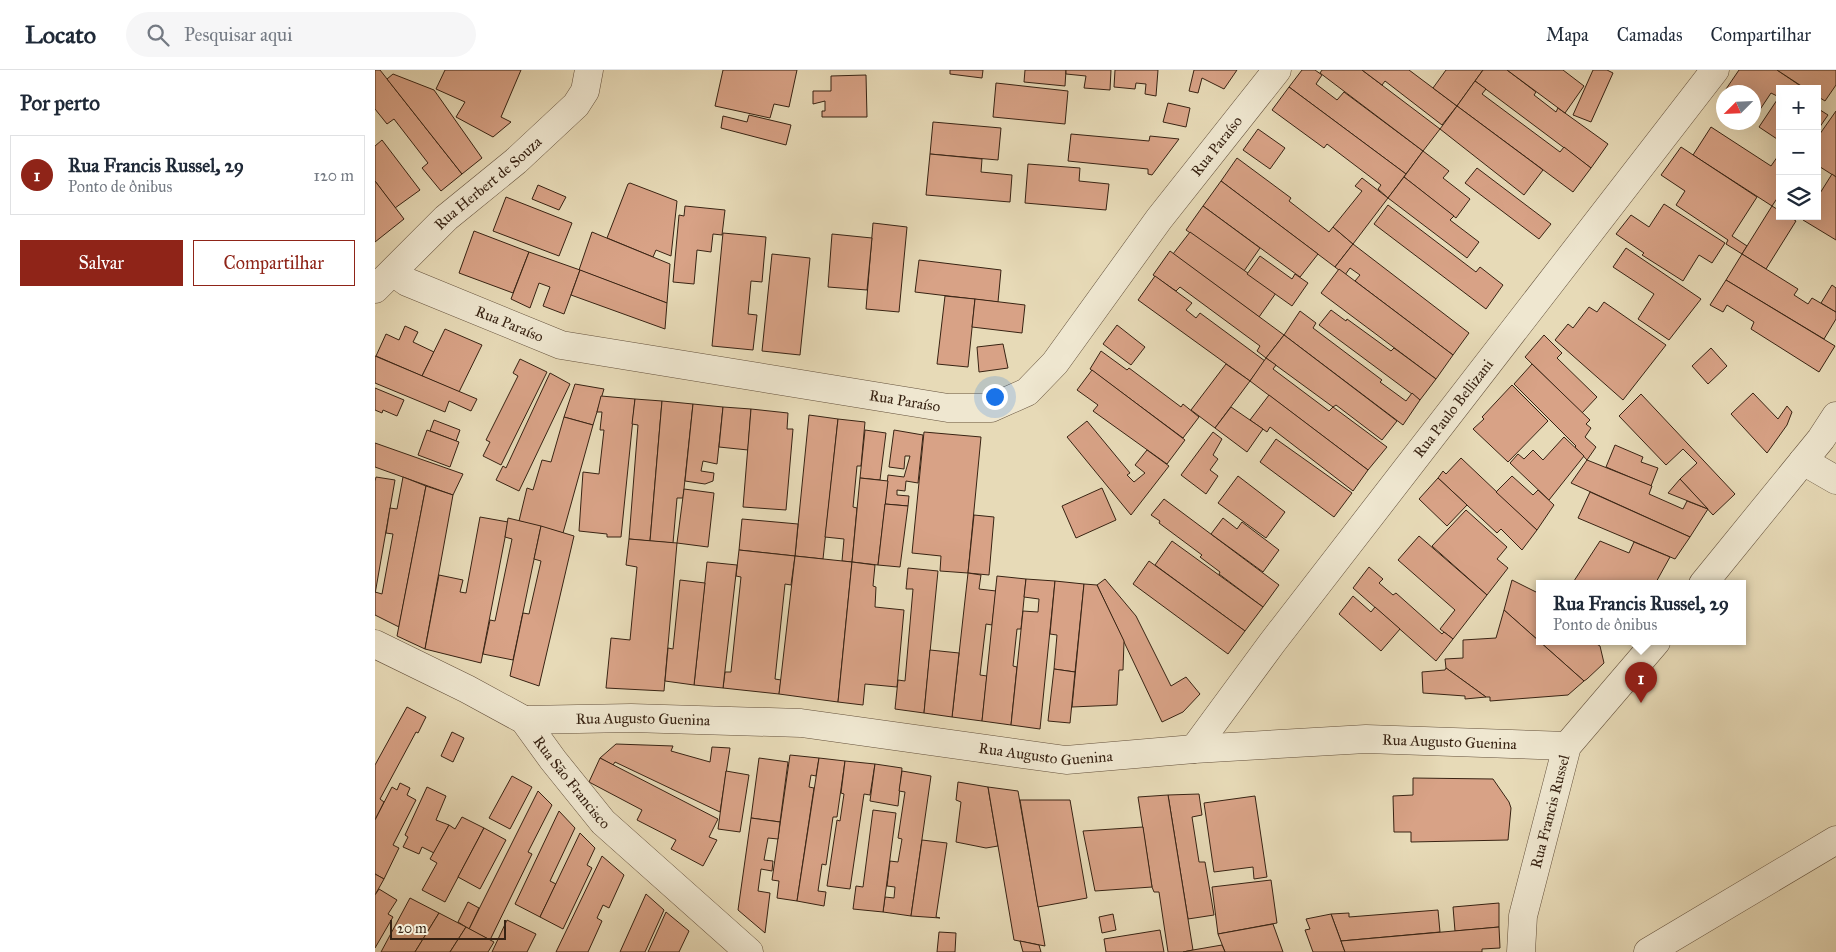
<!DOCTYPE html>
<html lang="pt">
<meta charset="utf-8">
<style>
:root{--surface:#fff;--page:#f6f6f7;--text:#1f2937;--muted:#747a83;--line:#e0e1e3;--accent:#8f2418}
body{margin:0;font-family:"IM FELL Great Primer",serif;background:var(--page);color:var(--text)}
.controls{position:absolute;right:15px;top:15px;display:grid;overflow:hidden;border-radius:0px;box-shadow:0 5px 20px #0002}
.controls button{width:45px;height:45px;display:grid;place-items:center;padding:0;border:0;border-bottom:1px solid var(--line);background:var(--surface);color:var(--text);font:25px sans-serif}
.compass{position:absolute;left:1341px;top:15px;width:45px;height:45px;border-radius:50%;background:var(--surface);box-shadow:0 5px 20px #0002;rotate:246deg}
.scale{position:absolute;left:15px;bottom:12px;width:116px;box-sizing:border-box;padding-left:5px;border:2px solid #382313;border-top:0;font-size:14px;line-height:18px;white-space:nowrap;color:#382313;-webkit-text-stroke:4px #efe7d0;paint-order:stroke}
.you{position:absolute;left:619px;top:326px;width:18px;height:18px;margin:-12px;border:4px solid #fff;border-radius:50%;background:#1a73e8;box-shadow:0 0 0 8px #1a73e833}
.badge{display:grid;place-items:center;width:32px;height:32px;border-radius:50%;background:var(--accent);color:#fff;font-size:16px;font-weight:700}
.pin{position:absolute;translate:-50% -41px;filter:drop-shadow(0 1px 2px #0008)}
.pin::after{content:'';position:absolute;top:26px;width:18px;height:15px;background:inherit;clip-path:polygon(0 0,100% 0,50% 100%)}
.popup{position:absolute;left:1161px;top:510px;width:210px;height:65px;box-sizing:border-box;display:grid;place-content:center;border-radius:0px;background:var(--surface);filter:drop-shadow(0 1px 4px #0005);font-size:16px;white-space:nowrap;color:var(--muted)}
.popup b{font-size:19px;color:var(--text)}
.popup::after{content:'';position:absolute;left:50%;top:100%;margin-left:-10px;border:10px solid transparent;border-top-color:var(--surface)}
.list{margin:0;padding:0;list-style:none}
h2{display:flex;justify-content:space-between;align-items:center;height:65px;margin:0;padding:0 20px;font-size:21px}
h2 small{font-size:16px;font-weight:400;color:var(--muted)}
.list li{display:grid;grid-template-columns:32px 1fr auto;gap:15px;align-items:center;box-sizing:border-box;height:80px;margin:0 10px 10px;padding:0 10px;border:1px solid var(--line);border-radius:0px}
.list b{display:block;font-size:19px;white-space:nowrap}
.list p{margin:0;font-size:16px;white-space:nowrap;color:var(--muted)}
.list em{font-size:16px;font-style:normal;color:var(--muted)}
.actions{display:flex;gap:10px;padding:15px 20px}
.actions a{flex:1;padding:11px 0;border:1px solid var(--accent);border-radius:0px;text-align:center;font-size:18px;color:var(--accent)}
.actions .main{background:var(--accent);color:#fff}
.icon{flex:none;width:28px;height:28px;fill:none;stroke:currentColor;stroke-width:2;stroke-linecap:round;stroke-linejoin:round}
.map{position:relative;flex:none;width:1461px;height:882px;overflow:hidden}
header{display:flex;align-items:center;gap:30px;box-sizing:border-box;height:70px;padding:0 25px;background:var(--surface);border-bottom:1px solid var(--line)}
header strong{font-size:24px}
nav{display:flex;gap:28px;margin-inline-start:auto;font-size:18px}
.search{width:350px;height:45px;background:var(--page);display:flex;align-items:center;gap:12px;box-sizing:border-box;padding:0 18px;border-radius:28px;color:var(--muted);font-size:19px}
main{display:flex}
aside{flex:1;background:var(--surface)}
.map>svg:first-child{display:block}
.building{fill:#d8a286;stroke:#382313}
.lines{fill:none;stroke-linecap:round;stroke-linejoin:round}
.minor-casing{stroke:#64513c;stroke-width:29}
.minor{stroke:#efe7d0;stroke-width:28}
.labels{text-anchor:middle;stroke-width:4;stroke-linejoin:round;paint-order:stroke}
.street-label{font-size:15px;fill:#382313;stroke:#efe7d0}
</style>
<header>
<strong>Locato</strong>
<div class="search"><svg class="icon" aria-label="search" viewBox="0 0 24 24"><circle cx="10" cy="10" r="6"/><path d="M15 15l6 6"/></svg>Pesquisar aqui</div>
<nav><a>Mapa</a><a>Camadas</a><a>Compartilhar</a></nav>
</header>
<main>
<aside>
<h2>Por perto<small></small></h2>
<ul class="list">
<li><span class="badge">1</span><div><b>Rua Francis Russel, 29</b><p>Ponto de ônibus</p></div><em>120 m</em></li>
</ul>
<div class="actions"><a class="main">Salvar</a><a>Compartilhar</a></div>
</aside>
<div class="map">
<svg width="1461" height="882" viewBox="0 0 1461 882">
<rect width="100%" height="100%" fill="#e7dab7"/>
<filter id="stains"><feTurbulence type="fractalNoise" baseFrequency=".004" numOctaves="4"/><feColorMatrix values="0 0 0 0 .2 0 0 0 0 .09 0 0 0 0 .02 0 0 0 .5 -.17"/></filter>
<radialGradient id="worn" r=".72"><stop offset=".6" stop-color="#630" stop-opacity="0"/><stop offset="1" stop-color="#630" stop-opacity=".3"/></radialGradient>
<g class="building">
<polygon points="0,0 5,0 87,104 66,121 47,98 53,93 19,49 12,54 0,39"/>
<polygon points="70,0 146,0 126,47 136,52 118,67 81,47 90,32 61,19"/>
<polygon points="348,0 422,0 414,37 399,34 395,48 340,36"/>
<polygon points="575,0 608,0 607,8 575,4"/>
<polygon points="650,0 691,0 690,16 649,12"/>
<polygon points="691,0 736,0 735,20 709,18 711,6 691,4"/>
<polygon points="740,0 783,0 781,26 770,24 771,14 761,13 760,19 739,17"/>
<polygon points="819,0 862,0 849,19 827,8 823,23 814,21"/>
<polygon points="927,0 940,0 947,5 941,14 962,30 969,22 1048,81 1031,104 914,17"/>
<polygon points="947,0 987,0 1065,59 1048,81 945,3"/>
<polygon points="987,0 1034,0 1082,36 1067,55 1010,11 1007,15"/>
<polygon points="1071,0 1108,0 1082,36 1058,18"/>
<polygon points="1108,0 1132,0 1161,22 1159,25 1181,42 1183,38 1233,74 1216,98 1100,11"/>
<polygon points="1132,0 1188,0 1209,16 1190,43"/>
<polygon points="1218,0 1232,0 1238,3 1216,52 1198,45"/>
<polygon points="1364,0 1402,0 1430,19 1405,19 1405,71 1384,57 1404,27 1396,23 1378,50 1378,22 1349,22"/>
<polygon points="1402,0 1461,0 1461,15 1450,31 1442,26 1442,19 1431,19"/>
<polygon points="18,4 59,20 107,88 87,104 12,9"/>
<polygon points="491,5 492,47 447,47 447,41 450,41 450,31 438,34 438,21 456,21 456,6"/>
<polygon points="1100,11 1111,19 1107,24 1185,82 1189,77 1216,98 1198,122 1082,36"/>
<polygon points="621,13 693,21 690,54 618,47"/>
<polygon points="914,17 1031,104 1013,128 1003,119 1006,115 952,74 949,78 897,40"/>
<polygon points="793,33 815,38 811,57 788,52"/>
<polygon points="1082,36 1168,100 1149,125 1065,59"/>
<polygon points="1442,38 1453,45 1442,61"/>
<polygon points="1461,41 1461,107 1442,95 1442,68"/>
<polygon points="374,45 416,55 411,75 346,58 348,46 372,52"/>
<polygon points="558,52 626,58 623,90 555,84"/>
<polygon points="1336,57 1396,96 1405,83 1405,124 1397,136 1318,85"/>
<polygon points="883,59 910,78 895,99 868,80"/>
<polygon points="696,64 774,71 775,66 804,69 777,105 773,104 773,99 693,91"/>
<polygon points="7,70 45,120 20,138 0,111 0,76"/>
<polygon points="1306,77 1382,127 1357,166 1372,176 1367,184 1351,174 1353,170 1301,135 1310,121 1286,105"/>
<polygon points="1048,81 1074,101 1068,108 1095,129 1081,148 1029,107"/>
<polygon points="555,84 607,89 606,102 637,105 635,132 551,125"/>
<polygon points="862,88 916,128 914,131 954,162 958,157 978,174 960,197 846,111"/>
<polygon points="653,94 705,98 704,111 734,114 731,140 650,133"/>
<polygon points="1102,98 1176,154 1164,169 1090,113"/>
<polygon points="1457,104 1461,107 1461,170 1428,150 1431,146 1442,146 1442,128"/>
<polygon points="1029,107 1079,146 1075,150 1104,172 1092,188 1013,128"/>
<polygon points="987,108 1013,128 978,174 958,157 987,121 980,116"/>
<polygon points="0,111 29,149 0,172"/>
<polygon points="846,111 943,184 925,207 828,136"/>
<polygon points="255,113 302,131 296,186 281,180 278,187 232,168 253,114"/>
<polygon points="163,115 191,127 184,140 157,129"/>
<polygon points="131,127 197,153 184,186 118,161"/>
<polygon points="1289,134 1350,173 1337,193 1324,185 1308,211 1267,185 1269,183 1241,164 1256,145 1274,157"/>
<polygon points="1013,135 1101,202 1105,197 1128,215 1111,239 999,154"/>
<polygon points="310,136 350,140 347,165 338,164 336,182 322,180 319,214 298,212 304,145 309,146"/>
<polygon points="828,136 885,178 869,201 811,160"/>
<polygon points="1397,136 1405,141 1405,146 1413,146 1421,151 1391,199 1367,184"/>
<polygon points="498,153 532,157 524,242 491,239"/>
<polygon points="99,161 154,182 138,223 84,203"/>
<polygon points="217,162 295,194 292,233 204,200"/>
<polygon points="815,162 901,223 884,247 798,184"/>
<polygon points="348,163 391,167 387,212 376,211 373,244 382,245 378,280 337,276"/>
<polygon points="457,164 497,168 492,220 453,217"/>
<polygon points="978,174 1094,263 1078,285 980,211 985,205 975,198 970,205 960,197"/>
<polygon points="1251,178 1326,229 1294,270 1263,249 1279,224 1238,197"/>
<polygon points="795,181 909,265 891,288 882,281 885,276 805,217 801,221 778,205"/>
<polygon points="154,182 205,200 189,244 168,236 175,217 164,213 155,238 136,229"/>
<polygon points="397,184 435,188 425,285 387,281"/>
<polygon points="1367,184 1423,219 1419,225 1433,234 1437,228 1461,242 1461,249 1449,269 1351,210"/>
<polygon points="885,186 917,209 920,204 933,213 917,236 872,204"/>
<polygon points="544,190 626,200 623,232 540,222"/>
<polygon points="964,199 1078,285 1061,309 946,223"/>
<polygon points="205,200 292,233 290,259 196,225"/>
<polygon points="780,206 817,233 811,240 821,248 825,243 890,291 875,311 763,230"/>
<polygon points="1351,210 1460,276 1444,302 1376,259 1379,252 1352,235 1348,242 1335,235"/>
<polygon points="1457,215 1461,218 1461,242 1446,233"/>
<polygon points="570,226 600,229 593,297 562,294"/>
<polygon points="600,229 650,235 647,263 597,257"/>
<polygon points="1229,232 1291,275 1248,330 1180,270 1193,254 1198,258 1214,237 1222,242"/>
<polygon points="956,240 971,251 972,249 1016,281 1019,278 1061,309 1045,330 944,255"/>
<polygon points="925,241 941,253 938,258 1007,310 1005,312 1031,331 1037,323 1045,330 1028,355 909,265"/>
<polygon points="742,255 770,277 756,295 728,274"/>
<polygon points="30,256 43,262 38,272 59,282 47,306 1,286 11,264 24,270"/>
<polygon points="70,259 107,275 84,322 47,306"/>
<polygon points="909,265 1022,351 1007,370 961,335 958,337 891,288"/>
<polygon points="1169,265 1187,283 1182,288 1222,327 1207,343 1150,287"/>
<polygon points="628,274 633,298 604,302 602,277"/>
<polygon points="1336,278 1352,296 1333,314 1317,296"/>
<polygon points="726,281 752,300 754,298 806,337 808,334 824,347 808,368 715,299"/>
<polygon points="0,286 102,329 96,341 74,331 70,342 0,313"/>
<polygon points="891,288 901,295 898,299 954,341 958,337 1012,377 993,400 875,311"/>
<polygon points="145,289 172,302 126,395 108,386 115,372 111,370 143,306 138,303"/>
<polygon points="851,294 875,311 840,358 816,340"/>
<polygon points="1157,294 1215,350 1211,354 1216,358 1210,367 1221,377 1212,390 1200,377 1201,376 1139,314"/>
<polygon points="717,300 810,370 792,394 718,341 723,335 702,320"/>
<polygon points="175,303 195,314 144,421 121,410 128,396 131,398"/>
<polygon points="200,314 229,319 218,355 189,347"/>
<polygon points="1137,315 1173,351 1133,392 1098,359 1109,349 1107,347"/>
<polygon points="0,318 29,330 22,346 8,340 7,343 0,340"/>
<polygon points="1378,323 1403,349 1412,336 1417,342 1412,355 1392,383 1356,344"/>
<polygon points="1266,324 1360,424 1338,445 1305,409 1322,393 1308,379 1291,395 1244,346"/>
<polygon points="894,325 993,400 978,421 895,357 892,362 875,350"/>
<polygon points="226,326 260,329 246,467 232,467 232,464 204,461 208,402 224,404 229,360 225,360 227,342 222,342"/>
<polygon points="260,329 287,331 275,471 254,469 263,355 257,354"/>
<polygon points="287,331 318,334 308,428 302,428 298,473 275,471"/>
<polygon points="318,334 348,337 342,394 328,391 326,401 339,403 338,411 330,414 310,411"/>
<polygon points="348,337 376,339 373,380 344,377"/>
<polygon points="856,337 888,359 872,382 840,358"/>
<polygon points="376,339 413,343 412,359 418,359 411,440 368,437"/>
<polygon points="434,345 463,349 448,489 420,486"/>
<polygon points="189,347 218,355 188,463 144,451 152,418 158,420 167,390 176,392"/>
<polygon points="463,349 490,352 486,396 482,396 478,437 482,438 477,492 467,491 469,469 450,467"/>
<polygon points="59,350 85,360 81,371 55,361"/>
<polygon points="712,351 755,403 752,405 759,412 770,403 760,395 772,380 794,396 756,445 692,367"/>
<polygon points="52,360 84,372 75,397 43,385"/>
<polygon points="490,360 511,363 505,410 485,408"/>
<polygon points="519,360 548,365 543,413 531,411 530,421 522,420 522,425 534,426 533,436 510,434 513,405 529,407 535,386 530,386 529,399 514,397"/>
<polygon points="549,362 606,367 593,503 565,501 566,486 537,483"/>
<polygon points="838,362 847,369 838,385 843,389 835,400 843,406 831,424 806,405"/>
<polygon points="1189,367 1209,386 1174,430 1135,393 1143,384 1149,389 1158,380 1168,390"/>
<polygon points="901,369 977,423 959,447 885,392"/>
<polygon points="0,373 88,404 78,425 0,397"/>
<polygon points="1240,375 1268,387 1266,392 1283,398 1276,416 1231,397"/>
<polygon points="1086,388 1162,460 1147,480 1126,459 1122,463 1063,408 1068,401 1071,404"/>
<polygon points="1212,390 1277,416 1274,424 1308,439 1312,431 1333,439 1315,467 1196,413"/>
<polygon points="863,406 910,442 891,468 843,433"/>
<polygon points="1137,406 1158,425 1163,420 1179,435 1162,460 1121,422"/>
<polygon points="1,407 20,410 0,524 0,411"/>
<polygon points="28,407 51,416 24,557 0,545 0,522 7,524 18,464 11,463 15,438 22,439"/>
<polygon points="485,408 513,411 503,495 477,492"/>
<polygon points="1063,408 1092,435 1072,456 1044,429"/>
<polygon points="1305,409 1333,439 1293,423"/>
<polygon points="51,416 78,425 50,579 22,566"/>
<polygon points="727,418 741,450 701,468 687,436"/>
<polygon points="309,419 339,423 333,477 302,473"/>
<polygon points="1215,422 1315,467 1300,489 1203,448"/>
<polygon points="789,429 904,515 888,537 844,504 845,502 825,487 827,485 784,453 785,451 776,445"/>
<polygon points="510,434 533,436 525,497 503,495"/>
<polygon points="1091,440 1132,477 1122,489 1133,498 1112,525 1057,476"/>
<polygon points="599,445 619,447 614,505 593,503"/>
<polygon points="105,447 133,452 106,593 50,579 64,505 88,510 85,522 91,523"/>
<polygon points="133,448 166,456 138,590 108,584 115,550 120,551 137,469 130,467"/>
<polygon points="848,448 862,459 867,452 904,480 888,502 836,464"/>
<polygon points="367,449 423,454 420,486 364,480"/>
<polygon points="166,456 199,466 164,616 135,606 148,543 154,544 166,491 159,489"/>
<polygon points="1044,466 1112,525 1078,569 1065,559 1080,540 1023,490"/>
<polygon points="254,469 302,473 289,621 231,618 236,568 255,570 262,497 251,495"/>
<polygon points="797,471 888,537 870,561 780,495"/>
<polygon points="1225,471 1254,483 1259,472 1295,487 1280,514 1257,514 1250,511 1248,514 1197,514"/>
<polygon points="364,480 420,486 416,515 410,514 400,609 406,610 404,624 348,618 350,602 356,602 366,507 361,506"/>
<polygon points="420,486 477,492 463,632 404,624"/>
<polygon points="774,491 870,561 853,584 758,514"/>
<polygon points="332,492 362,495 348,618 319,615"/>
<polygon points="477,492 500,495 498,516 501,517 500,537 529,540 522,617 490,614 488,635 463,632"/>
<polygon points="994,497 1008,509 1004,513 1018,525 1021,523 1067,564 1069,562 1078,569 1061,591 978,518"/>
<polygon points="533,498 563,501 549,643 520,639 523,610 530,611 538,519 531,519"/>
<polygon points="593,503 606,505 604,519 621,521 617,555 611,554 605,605 612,606 607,651 577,647"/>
<polygon points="622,506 651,509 646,559 642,559 638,596 642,597 636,655 607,651"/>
<polygon points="651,509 680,511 665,659 636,655 648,541 663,542 664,529 649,527"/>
<polygon points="730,509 761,546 796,616 811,607 825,624 808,642 787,652 722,515"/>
<polygon points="305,510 330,513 319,615 290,611 293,578 298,579"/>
<polygon points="1137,510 1165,524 1165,572 1218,572 1225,576 1229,593 1212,609 1209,611 1129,540"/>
<polygon points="680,511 709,514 700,602 679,599 682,565 675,564"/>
<polygon points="709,514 722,515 749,571 748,600 744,600 742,635 697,637"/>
<polygon points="978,526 996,542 1000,537 1025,559 1006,581 964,544"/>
<polygon points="1129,540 1209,611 1193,625 1115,631 1115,627 1111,627 1071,598 1070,589 1088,588 1088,570 1121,568"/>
<polygon points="555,580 584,583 577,647 549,643"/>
<polygon points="1071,598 1111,627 1090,629 1090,626 1048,623 1047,602 1070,600"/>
<polygon points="679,599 700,602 695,653 673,651"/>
<polygon points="32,637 51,647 43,663 41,662 5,729 9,732 0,750 0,695"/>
<polygon points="77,662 89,668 78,692 66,686"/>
<polygon points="241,674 298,676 296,681 335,692 337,677 355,678 345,742 240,692 238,695 225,688"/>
<polygon points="415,685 444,688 441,706 436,705 434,717 439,718 422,831 402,828 404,811 397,810"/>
<polygon points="225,688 343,749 334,767 342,770 328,796 296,779 301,770 262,750 267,740 214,712"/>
<polygon points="384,688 413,692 405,752 376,748"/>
<polygon points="444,688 470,691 462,747 458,747 451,795 447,794 443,821 451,822 449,836 422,831"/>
<polygon points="470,691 500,694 495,725 489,724 475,819 452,816 462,750 465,751 469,724 466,723"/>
<polygon points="500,694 527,698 523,736 495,731"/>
<polygon points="351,701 374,705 365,762 343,759"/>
<polygon points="527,701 556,706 536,846 508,842 510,827 519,828 520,817 512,816 515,791 523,792 527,769 523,768 530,722 524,721"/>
<polygon points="137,706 157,717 135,759 114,748"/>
<polygon points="1038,708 1118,709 1134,732 1136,738 1133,770 1036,772 1036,762 1019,762 1018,726 1038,725"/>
<polygon points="583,712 613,717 623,776 611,778 581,772 586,732 581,730"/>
<polygon points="25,713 35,718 32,725 41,730 18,775 24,778 9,809 0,804 0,750 17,717 22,720"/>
<polygon points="52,717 71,726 61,750 74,755 59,783 47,777 44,784 28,777 33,767 30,765"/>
<polygon points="613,717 643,721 670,876 639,870"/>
<polygon points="163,721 177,735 153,782 157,784 115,870 94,859"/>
<polygon points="824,724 827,745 817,747 824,792 830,792 839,845 813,849 793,725"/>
<polygon points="793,725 818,880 808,882 793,882 784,822 779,822 777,817 763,727"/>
<polygon points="880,726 892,807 879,809 878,797 839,802 829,733"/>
<polygon points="645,730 695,730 712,828 663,837"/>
<polygon points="498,740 521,743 508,842 478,839 481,816 488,817"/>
<polygon points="184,741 200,758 175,811 181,814 165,847 140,834"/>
<polygon points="87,747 109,758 70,832 47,820 62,793 55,789 74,755 80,759"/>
<polygon points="376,748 405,752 403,769 393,768 389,790 398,791 397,801 386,799 383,821 395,823 390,863 363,840"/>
<polygon points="768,757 777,817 720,821 708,761"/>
<polygon points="109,758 131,770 105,819 83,807"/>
<polygon points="205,763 220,778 212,795 217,798 188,859 165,847"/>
<polygon points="547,770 572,773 561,847 565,848 536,846"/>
<polygon points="227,786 249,805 234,838 228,835 222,848 227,851 213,882 181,882"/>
<polygon points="0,804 9,809 0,825"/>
<polygon points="896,810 902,853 843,864 837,817"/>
<polygon points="4,819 22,830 13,844 18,847 0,878 0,825"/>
<polygon points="271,824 289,840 270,882 245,882"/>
<polygon points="35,828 64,843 40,882 6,882"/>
<polygon points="93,832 104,838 94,859 83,852"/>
<polygon points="1124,833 1124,857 1080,861 1078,837"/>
<polygon points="1063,840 1065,862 966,871 956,844 974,843 974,847"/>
<polygon points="291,842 314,861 304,882 273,882"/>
<polygon points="64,843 91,857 75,882 40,882"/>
<polygon points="738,844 741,860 727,863 724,847"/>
<polygon points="956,844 970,882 938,882 930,860 935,859 931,849"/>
<polygon points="132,850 161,864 152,882 117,882"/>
<polygon points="898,854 908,882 850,882 843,864"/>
<polygon points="91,857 119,872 113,882 75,882"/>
<polygon points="1124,857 1125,878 1107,879 1107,882 970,882 966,871"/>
<polygon points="785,860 789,882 731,882 729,869"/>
<polygon points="564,862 581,863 580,882 562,882"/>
<polygon points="645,871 664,875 666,882 648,882"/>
<polygon points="847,875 850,882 808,882 818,880"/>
</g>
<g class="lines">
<defs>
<g id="minor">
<path id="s1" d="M18 202 32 212 186 275 573 338H616L652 322 680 293 784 149 902 0"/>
<path id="s2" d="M0 219 71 148 141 91 201 35 210 21 214 0"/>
<polyline points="1428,391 1461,410"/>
<polyline points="1328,514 1446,369 1461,346"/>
<path id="s3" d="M0 574 92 619 149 650 178 690 228 752 374 882"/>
<path id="s4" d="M149 650 256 648 426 653 691 690 819 679 991 669 1192 676"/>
<path id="s5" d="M819 679 897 573 1340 0"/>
<path id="s6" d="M1146 882 1148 846 1192 676 1281 572"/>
<polyline points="1273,882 1461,770"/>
</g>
</defs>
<use href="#minor" class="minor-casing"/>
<use href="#minor" class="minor"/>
</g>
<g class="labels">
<g class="street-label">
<text dy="5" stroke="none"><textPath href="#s1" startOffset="969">Rua Paraíso</textPath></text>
<text dy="5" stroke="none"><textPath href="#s2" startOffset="155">Rua Herbert de Souza</textPath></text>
<text dy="5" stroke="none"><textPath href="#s1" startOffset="128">Rua Paraíso</textPath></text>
<text dy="5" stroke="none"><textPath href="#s1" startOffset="532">Rua Paraíso</textPath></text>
<text dy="5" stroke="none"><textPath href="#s5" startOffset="428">Rua Paulo Bellizani</textPath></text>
<text dy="5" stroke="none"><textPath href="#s4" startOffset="119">Rua Augusto Guenina</textPath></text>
<text dy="5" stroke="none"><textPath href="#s4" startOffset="929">Rua Augusto Guenina</textPath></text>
<text dy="5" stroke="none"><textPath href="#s4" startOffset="524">Rua Augusto Guenina</textPath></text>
<text dy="5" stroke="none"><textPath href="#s3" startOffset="246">Rua São Francisco</textPath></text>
<text dy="5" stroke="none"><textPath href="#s6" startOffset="144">Rua Francis Russel</textPath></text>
</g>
</g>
<rect width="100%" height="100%" filter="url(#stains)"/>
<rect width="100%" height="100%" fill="url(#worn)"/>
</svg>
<div class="controls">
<button>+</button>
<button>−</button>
<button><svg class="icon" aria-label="layers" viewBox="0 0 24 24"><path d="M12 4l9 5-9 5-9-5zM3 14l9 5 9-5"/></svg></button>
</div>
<svg class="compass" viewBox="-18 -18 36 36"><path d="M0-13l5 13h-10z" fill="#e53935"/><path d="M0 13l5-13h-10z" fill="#747a83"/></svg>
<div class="scale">20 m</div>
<div class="you"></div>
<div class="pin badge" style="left:1266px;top:633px">1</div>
<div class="popup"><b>Rua Francis Russel, 29</b>Ponto de ônibus</div>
</div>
</main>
